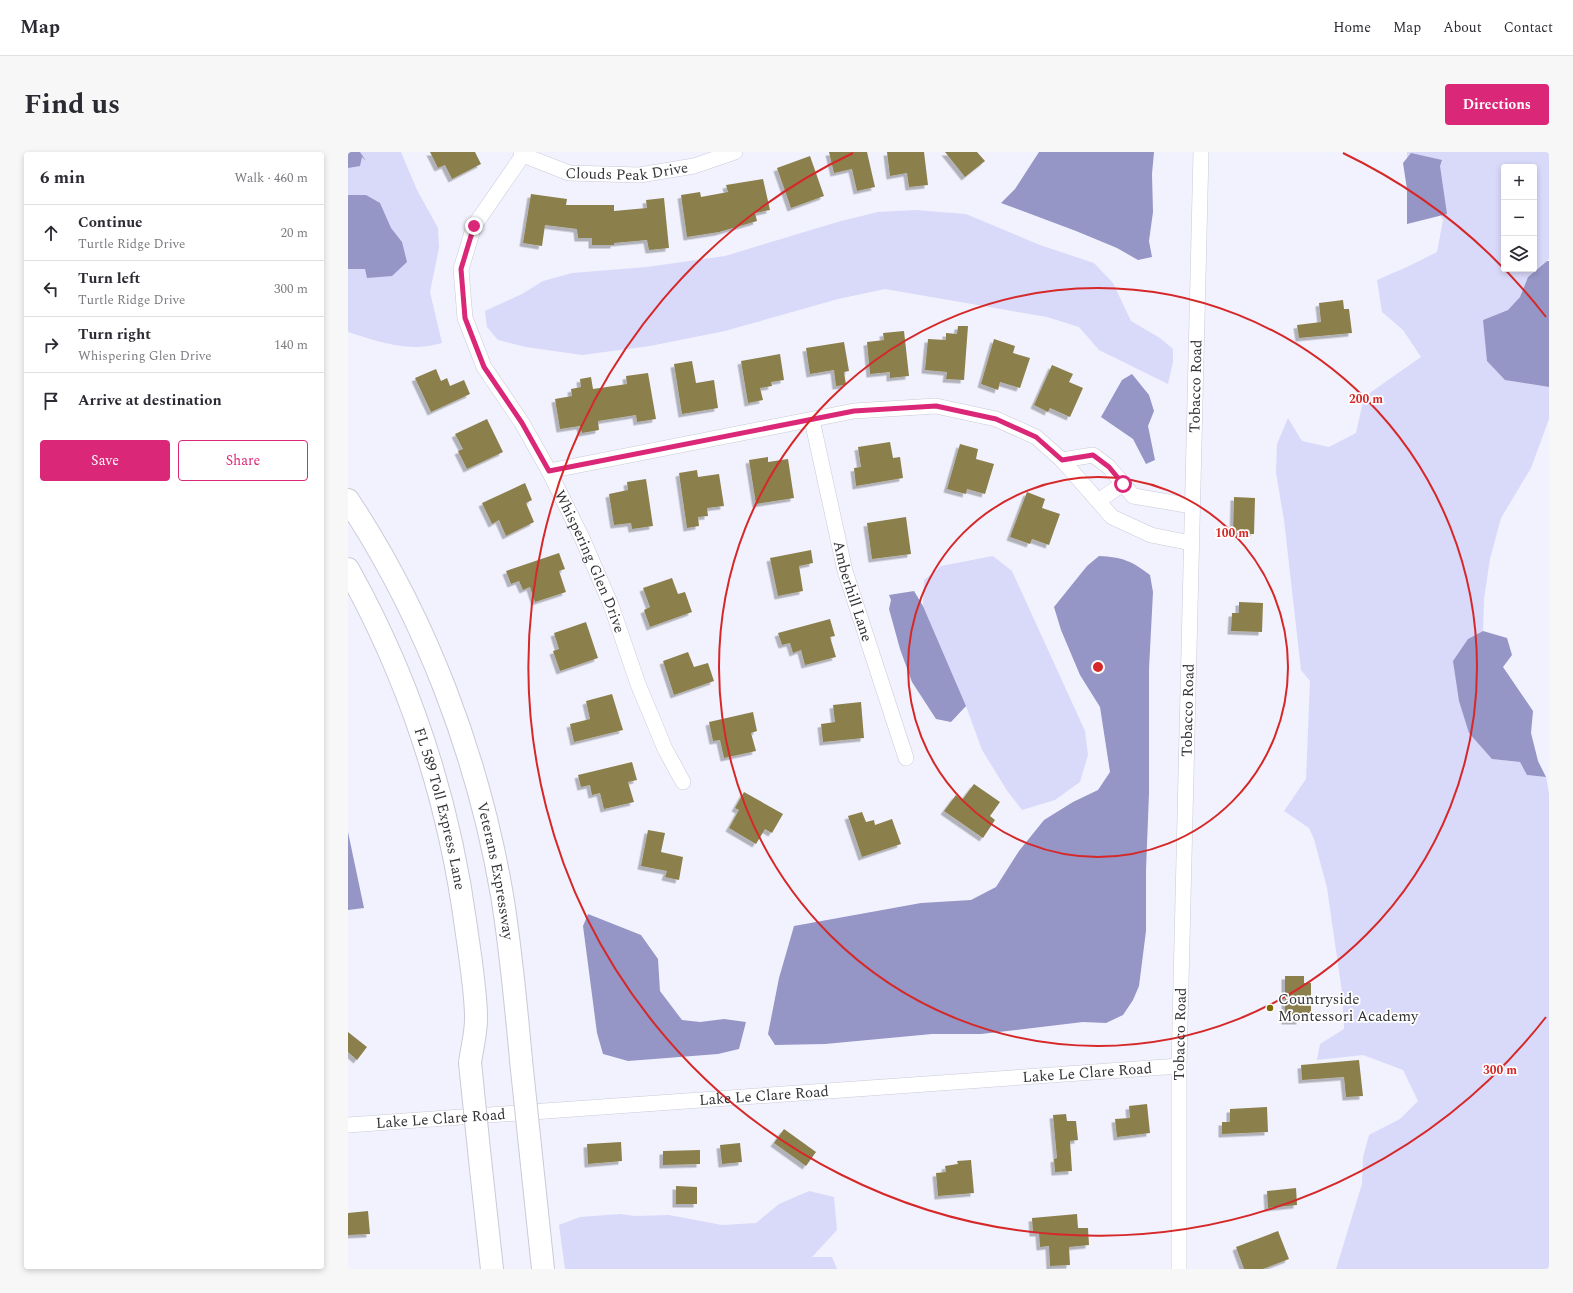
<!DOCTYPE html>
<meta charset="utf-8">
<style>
:root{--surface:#fff;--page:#f7f7f7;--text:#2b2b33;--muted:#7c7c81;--line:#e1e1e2;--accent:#db2777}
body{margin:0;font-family:Spectral,serif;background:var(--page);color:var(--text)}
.controls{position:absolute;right:12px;top:12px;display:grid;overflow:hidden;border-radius:4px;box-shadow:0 2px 6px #0003}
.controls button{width:36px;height:36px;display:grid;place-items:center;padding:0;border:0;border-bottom:1px solid var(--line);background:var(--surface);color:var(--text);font:20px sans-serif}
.stop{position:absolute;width:12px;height:12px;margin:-9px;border:3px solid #db2777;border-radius:50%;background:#fff}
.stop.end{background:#db2777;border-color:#fff;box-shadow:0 1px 4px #0008}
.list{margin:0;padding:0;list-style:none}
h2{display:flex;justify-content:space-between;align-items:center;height:52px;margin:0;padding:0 16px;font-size:17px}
h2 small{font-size:13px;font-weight:400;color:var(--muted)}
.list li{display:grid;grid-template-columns:26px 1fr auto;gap:12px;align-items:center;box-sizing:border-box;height:56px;padding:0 16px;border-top:1px solid var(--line)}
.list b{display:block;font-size:15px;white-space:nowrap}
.list p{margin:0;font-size:13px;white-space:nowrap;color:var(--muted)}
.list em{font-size:13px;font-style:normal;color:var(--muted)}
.actions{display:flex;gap:8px;padding:12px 16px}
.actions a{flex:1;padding:9px 0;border:1px solid var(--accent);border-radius:4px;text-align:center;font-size:14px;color:var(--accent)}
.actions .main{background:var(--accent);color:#fff}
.icon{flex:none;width:22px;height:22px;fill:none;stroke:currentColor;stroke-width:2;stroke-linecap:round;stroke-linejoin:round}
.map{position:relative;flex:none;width:1201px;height:1117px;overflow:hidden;border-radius:4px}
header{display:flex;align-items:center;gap:24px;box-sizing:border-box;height:56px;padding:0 20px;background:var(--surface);border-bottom:1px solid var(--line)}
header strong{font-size:19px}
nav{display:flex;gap:22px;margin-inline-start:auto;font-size:14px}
.intro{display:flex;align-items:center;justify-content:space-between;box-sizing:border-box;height:96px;padding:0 24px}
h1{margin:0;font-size:28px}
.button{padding:10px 18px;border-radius:4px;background:var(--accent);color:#fff;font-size:14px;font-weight:700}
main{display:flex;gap:24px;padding:0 24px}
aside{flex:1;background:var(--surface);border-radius:4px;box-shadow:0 2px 6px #0003}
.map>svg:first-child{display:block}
.green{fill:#d9d9fa;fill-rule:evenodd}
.water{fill:#9595c6}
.building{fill:#8b7f4c;filter:url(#shadow)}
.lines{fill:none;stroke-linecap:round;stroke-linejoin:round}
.minor-casing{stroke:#cacad8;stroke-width:16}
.highway-casing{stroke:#cacad8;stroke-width:24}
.minor{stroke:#fff;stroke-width:15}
.highway{stroke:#fff;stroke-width:22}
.highway-bridge-casing{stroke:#cacad8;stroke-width:24;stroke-linecap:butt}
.highway-bridge{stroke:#fff;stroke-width:22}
.route{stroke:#db2777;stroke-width:5}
.ring{fill:none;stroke:#d62828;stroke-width:2}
.poi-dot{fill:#7c6900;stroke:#fff;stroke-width:1.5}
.labels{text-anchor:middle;stroke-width:3.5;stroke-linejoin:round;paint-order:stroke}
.street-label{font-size:15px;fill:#333338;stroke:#fff}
.poi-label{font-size:15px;fill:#333338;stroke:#fff;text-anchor:start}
.centre{fill:#d62828;stroke:#fff;stroke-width:2}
.ring-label{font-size:12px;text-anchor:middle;font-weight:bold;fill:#d62828;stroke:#fff;stroke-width:3.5;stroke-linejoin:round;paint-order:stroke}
</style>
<header>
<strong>Map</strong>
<nav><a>Home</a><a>Map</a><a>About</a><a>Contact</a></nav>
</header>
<div class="intro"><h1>Find us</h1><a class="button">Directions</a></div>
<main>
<aside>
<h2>6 min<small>Walk · 460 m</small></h2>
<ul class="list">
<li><svg class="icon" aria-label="ahead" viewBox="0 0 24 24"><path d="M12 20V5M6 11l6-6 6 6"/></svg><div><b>Continue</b><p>Turtle Ridge Drive</p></div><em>20 m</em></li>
<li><svg class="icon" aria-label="left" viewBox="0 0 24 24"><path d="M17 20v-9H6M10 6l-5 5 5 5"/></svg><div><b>Turn left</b><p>Turtle Ridge Drive</p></div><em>300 m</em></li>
<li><svg class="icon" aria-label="right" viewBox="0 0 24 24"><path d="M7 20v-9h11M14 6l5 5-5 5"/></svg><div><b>Turn right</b><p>Whispering Glen Drive</p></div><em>140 m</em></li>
<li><svg class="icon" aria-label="arrive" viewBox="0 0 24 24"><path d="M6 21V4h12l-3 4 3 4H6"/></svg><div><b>Arrive at destination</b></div></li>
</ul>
<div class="actions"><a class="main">Save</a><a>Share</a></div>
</aside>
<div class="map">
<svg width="1201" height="1117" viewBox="0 0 1201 1117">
<defs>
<filter id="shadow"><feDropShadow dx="-3.5" dy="3.5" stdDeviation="0" flood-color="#0004"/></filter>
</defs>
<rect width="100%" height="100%" fill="#f1f2fe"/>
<g class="green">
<path d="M0 0H53L69 38 90 76 91 96 82 140 94 191C59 201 33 190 0 180Z"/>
<path d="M1059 0H1201V107L1180 125 1172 145 1160 158 1135 168 1180 232 1201 235V267L1183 316 1153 366 1142 407 1136 447 1135 479 1120 487 1144 607 1172 610 1179 623 1198 625 1201 642V1117H988L1014 1032 1015 1005 1021 983 1052 967 1070 949 1055 918 1015 903 969 908 972 892 996 877 994 840 979 736 966 687 961 676 936 659 958 627 962 529 953 518 936 368 928 321 929 292 940 266 954 289 981 295 1008 281 1016 245 1073 205 1055 178 1034 160 1029 128 1059 115 1089 100 1095 68 1085 49 1059 26ZM1156 15H1186V117H1156Z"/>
<polygon points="567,58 618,62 692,93 746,111 765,131 783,169 812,186 825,197 825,210 820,232 751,198 731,175 699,165 537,137 490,147 377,179 302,194 234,203 178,195 150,188 139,175 137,159 174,142 195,129 224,121 299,115 377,104 493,69 530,60"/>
<polygon points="645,404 664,419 737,579 740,603 732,630 707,648 674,658 660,640 634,598 618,554 575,454 576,428 593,414"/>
<polygon points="461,1039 486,1045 489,1078 464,1105 484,1105 489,1117 217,1117 211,1073 232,1065 272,1062 287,1064 321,1063 374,1073 408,1071 431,1052"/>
</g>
<g class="water">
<polygon points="0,0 12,0 18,9 14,5 12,14 0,16"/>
<polygon points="691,0 806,0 804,22 805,60 801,89 804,105 790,108 769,96 728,79 653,51 667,37"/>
<polygon points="1063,1 1094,8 1092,14 1099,62 1059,72 1059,37 1055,11"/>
<polygon points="0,43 18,43 32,51 43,76 54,90 59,110 44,124 19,126 17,117 0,117"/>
<polygon points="1199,109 1201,109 1201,235 1157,228 1139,209 1135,168 1160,158 1172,145 1180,125"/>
<polygon points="784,222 801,243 806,259 800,274 807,308 798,312 785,287 753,265 774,228"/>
<path d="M751 404C774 405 784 409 802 423L805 440 801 517V641L798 718V779L791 834 785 848 775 863 758 871 735 870 633 882H584L477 892 427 893 420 882 431 826 446 774 573 751 623 748 648 735 671 699 696 668 725 650 750 638 762 620 752 555 732 523 713 478 706 455 739 414Z"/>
<polygon points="566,439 575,454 618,554 603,570 588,567 564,530 552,497 541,457 543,448 541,443"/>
<polygon points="1135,479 1159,486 1164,503 1155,515 1185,559 1183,581 1190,609 1198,625 1179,623 1172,610 1144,607 1121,581 1111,549 1105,509 1120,487"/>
<polygon points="0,680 16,756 0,758"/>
<polygon points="240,762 293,783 310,807 312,839 334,868 352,870 376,867 398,870 391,897 370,902 280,909 255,902 249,881 235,774"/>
</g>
<g class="building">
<polygon points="82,0 127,0 133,12 104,27 97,13 90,16"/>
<polygon points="481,0 519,0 527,35 509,39 504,17 486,21"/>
<polygon points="539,0 576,0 580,33 561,35 559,21 542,24"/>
<polygon points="597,0 629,0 637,9 617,25"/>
<polygon points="462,4 476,44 443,56 429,16"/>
<polygon points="415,27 422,58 407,61 409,69 371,80 339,85 333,43 352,40 353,45 380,40 378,33"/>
<polygon points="183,42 219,47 218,53 266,53 266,59 299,56 298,48 316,46 321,96 301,98 299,88 266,91 266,93 244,93 244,86 230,86 229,77 197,73 194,94 175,91"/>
<polygon points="995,148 996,157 1001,157 1004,181 951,186 949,173 973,170 971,151"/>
<polygon points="610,174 620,174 616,228 598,227 599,220 577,218 580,187 598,188 598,181 609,182"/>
<polygon points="556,179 561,224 542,226 542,220 522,222 519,190 536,188 535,181"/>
<polygon points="646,187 667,194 665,201 682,206 672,236 652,230 650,238 633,232"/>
<polygon points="496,190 501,219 496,220 498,233 488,234 486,218 462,222 458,196"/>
<polygon points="432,202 436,228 423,230 424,234 412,236 415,248 400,251 393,209"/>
<polygon points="344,209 348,231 366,228 370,256 334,262 326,212"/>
<polygon points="704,213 725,222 721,230 735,236 722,265 702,256 700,260 686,253"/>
<polygon points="88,217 93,229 99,226 102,234 116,228 122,242 83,260 67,226"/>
<polygon points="300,221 308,267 289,270 288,263 250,269 251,278 234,281 232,274 212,277 207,247 224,244 223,237 233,235 232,227 243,225 245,237 279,232 278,224"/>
<polygon points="139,267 155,300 119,317 110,299 115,297 107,282"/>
<polygon points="542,290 545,306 552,305 555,326 508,334 506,316 513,315 510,295"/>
<polygon points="612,292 630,297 628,307 646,312 637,342 619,337 618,342 599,337"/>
<polygon points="420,305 420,310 440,307 446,346 408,352 401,308"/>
<polygon points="349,318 350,325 371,322 376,354 359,356 360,364 350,365 351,374 339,376 331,321"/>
<polygon points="298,327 305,374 284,377 283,371 266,373 261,342 280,338 279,330"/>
<polygon points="177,331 184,348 178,351 186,370 158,384 151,368 144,372 134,351"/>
<polygon points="679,340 697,347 694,356 712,362 701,393 684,387 682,392 662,385"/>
<polygon points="886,345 907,346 906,382 885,382"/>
<polygon points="558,365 563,402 524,407 519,371"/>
<polygon points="463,398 465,411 451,414 455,439 430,444 422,406"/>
<polygon points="211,401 217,417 211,419 218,440 187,450 182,435 175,438 171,429 163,432 158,419"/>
<polygon points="324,426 330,442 337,440 344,460 302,475 296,458 302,455 295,436"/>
<polygon points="891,450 915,451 914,480 883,479 884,461 891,461"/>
<polygon points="482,467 487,484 482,485 488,505 457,513 453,498 445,501 442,491 434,493 430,481"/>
<polygon points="238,470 250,506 212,519 205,499 211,497 206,481"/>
<polygon points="340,500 346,515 360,511 366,529 326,543 315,509"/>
<polygon points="264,542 275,578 226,590 222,572 242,567 238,549"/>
<polygon points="513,550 516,586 475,590 473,572 487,570 485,553"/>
<polygon points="405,560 409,579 403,581 408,599 376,606 372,588 365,589 361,570"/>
<polygon points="284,610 289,628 280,630 286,650 256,657 252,641 244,643 242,633 233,635 230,623"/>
<polygon points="626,632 652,650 642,664 647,668 635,686 596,659 608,643 614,648"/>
<polygon points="396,640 435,662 424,681 417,677 408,692 381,676 391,658 387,656"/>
<polygon points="514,660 518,670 526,668 527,673 544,667 553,692 514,705 500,664"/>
<polygon points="300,678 317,681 313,700 335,705 331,728 317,725 319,719 293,714"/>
<polygon points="937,824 956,824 956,831 963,831 963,861 951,861 952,869 937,869"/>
<polygon points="0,880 19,895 9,908 0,900"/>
<polygon points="1011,908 1015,944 998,945 996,925 954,928 953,913"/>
<polygon points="799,952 802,981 769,985 767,967 782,966 781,954"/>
<polygon points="919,955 920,980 874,982 874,970 882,970 882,957"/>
<polygon points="718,962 719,969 728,969 730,988 722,989 724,1019 707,1020 706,1007 709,1006 705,963"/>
<polygon points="436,977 468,1000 458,1014 426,991"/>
<polygon points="273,990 274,1009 240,1012 239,992"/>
<polygon points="392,991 394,1010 374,1012 372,993"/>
<polygon points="352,998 352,1012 315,1013 315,999"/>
<polygon points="623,1008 626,1041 590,1044 588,1021 598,1020 597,1014 610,1012 609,1009"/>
<polygon points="328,1034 349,1035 349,1052 328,1052"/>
<polygon points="948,1036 949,1053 920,1056 919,1039"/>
<polygon points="20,1059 22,1082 0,1083 0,1061"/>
<polygon points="729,1062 730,1076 740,1076 741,1093 721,1095 722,1113 702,1114 701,1094 692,1095 691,1081 685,1081 684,1066"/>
<polygon points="930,1079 941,1107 915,1117 896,1117 888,1095"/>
</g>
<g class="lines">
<defs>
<g id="minor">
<path id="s1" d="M173 0 175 3 221 21 292 23 346 14 387 0"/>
<path id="s2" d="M175 3 126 74 113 117 117 166 136 215 174 271 201 319 234 386 263 453 290 532 317 597 335 630"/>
<path id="s3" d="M464 268 497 419 558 606"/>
<polyline points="714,308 745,303 761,315 785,344 844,354"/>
<polyline points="201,319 506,259 588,254 648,267 688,285 714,308 764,365 803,383 843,391"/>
<polyline points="750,349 775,332"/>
<path id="s4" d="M0 973 831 914"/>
<path id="s5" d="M831 1117V914L853 0"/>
</g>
<g id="highway">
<path id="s6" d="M0 348C78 466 130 604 154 743 163 798 168 853 173 908"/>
<path id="s7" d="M0 417C62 528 101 649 118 775 122 804 127 833 128 862 129 878 124 895 122 911"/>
<polyline points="184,1013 195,1117"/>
<polyline points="133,1017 144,1117"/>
</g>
</defs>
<use href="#minor" class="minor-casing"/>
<use href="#highway" class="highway-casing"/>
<use href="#minor" class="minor"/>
<use href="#highway" class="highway"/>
<defs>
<g id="highway-bridge">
<polyline points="173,908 184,1013"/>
<polyline points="122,911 133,1017"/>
</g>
</defs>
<use href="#highway-bridge" class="highway-bridge-casing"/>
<use href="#highway-bridge" class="highway-bridge"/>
</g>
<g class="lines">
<polyline class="route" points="126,74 113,117 117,166 136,215 174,271 201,319 506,259 588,254 648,267 688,285 714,308 745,303 761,315 775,332"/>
</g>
<g class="ring">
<circle cx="750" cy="515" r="190"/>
<circle cx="750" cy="515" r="379"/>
<path d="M1198 865A569 569 0 1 1 505 1M995 1A569 569 0 0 1 1198 165"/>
</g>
<circle class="poi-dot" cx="922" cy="856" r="4"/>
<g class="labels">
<g class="street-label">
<text dy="5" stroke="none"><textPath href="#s1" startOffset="111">Clouds Peak Drive</textPath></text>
<text dy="5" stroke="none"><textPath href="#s5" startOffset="883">Tobacco Road</textPath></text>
<text dy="5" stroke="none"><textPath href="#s2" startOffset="455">Whispering Glen Drive</textPath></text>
<text dy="5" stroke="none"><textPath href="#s3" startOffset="176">Amberhill Lane</textPath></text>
<text dy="5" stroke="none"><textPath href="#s5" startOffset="559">Tobacco Road</textPath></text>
<text dy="5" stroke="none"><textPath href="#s7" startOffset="258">FL 589 Toll Express Lane</textPath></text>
<text dy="5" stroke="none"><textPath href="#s6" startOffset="402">Veterans Expressway</textPath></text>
<text dy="5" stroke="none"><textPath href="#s5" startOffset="235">Tobacco Road</textPath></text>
<text dy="5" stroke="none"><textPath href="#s4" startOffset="741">Lake Le Clare Road</textPath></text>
<text dy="5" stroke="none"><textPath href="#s4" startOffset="417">Lake Le Clare Road</textPath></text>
<text dy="5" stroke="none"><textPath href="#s4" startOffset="93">Lake Le Clare Road</textPath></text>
</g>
<g class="poi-label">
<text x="930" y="852">Countryside<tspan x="930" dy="17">Montessori Academy</tspan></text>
</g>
</g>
<circle cx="750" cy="515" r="6" class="centre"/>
<g class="ring-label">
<text x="1018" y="251">200 m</text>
<text x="884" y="385">100 m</text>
<text x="1152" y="922">300 m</text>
</g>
</svg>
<div class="controls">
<button>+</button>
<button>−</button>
<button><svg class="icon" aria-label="layers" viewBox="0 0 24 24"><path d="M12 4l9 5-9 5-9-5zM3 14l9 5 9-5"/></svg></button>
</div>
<div class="stop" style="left:775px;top:332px"></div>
<div class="stop end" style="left:126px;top:74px"></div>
</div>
</main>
